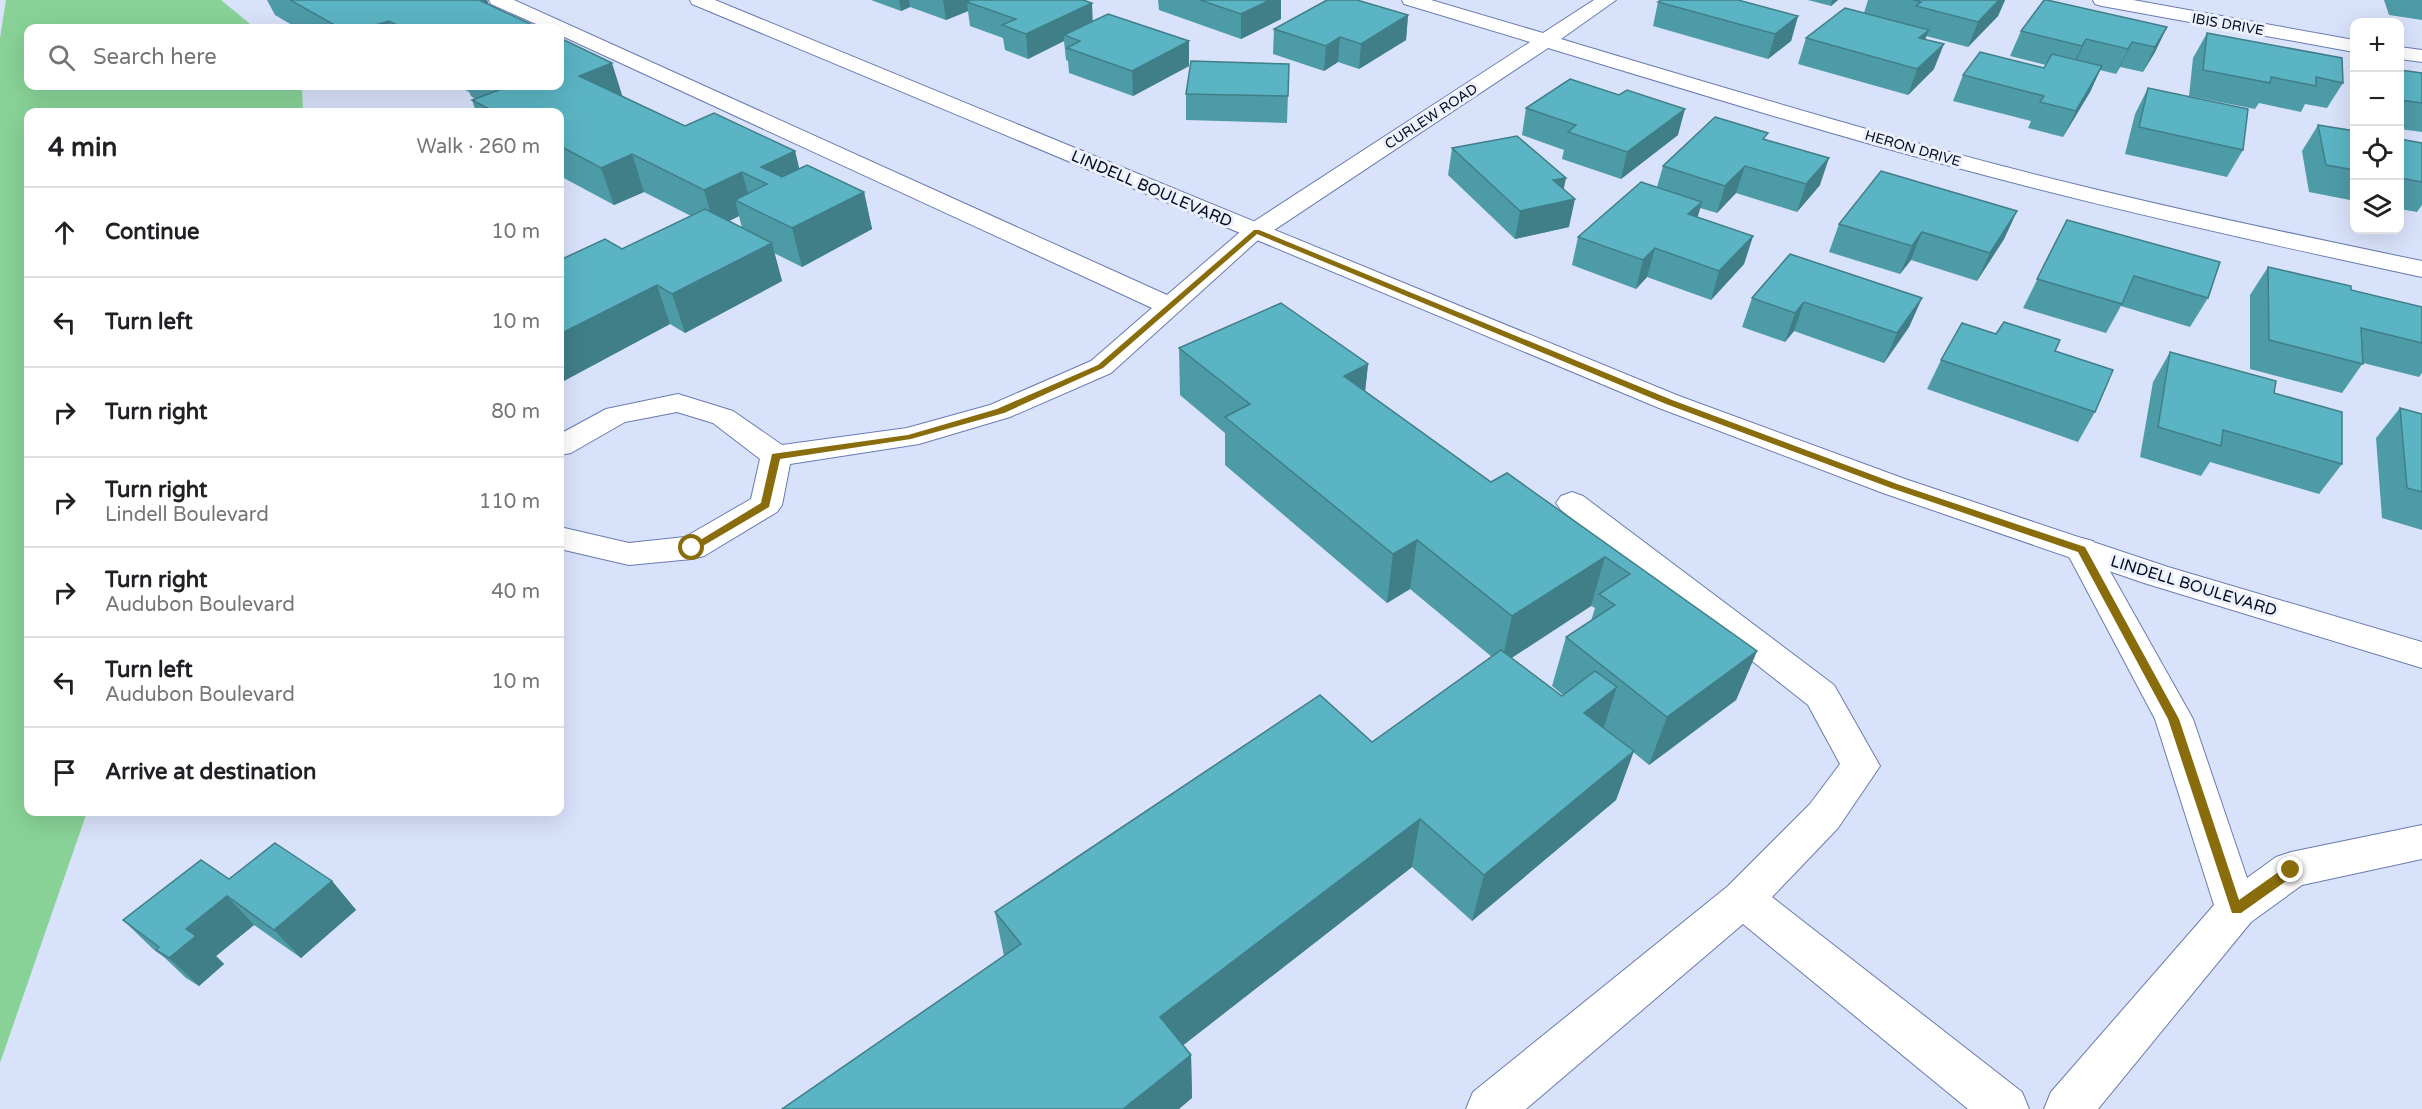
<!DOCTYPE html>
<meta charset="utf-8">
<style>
:root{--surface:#fff;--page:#f6f6f6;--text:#202124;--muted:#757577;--line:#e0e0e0}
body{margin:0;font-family:"Varela Round",sans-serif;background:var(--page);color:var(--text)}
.controls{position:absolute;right:18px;top:18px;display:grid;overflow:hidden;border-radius:12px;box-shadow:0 6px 24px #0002}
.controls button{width:54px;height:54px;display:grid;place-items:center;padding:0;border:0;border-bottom:2px solid var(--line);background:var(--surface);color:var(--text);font:30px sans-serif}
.stop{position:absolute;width:18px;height:18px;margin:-14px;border:4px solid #896d0c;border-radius:50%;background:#fff}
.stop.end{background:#896d0c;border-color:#fff;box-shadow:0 2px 6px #0008}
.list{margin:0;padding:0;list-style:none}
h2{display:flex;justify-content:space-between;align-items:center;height:78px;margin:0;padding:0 24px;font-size:26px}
h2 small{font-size:20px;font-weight:400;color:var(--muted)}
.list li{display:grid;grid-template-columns:39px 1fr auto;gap:18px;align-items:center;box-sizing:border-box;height:90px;padding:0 24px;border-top:2px solid var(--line)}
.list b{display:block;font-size:22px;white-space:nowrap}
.list p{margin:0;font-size:20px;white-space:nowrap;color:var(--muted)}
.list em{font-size:20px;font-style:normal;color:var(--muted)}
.icon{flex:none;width:33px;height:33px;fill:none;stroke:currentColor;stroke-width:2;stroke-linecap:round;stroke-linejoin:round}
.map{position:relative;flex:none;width:2422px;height:1109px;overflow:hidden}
.search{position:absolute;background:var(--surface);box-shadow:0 6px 24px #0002;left:24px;top:24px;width:540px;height:66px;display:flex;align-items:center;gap:15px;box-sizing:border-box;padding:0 21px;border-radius:12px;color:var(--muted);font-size:22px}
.panel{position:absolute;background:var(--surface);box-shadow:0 6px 24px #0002;left:24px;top:108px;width:540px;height:708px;border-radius:12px}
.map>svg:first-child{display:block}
.water{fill:#88d297}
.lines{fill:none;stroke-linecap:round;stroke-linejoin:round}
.service-casing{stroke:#697bb2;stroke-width:2}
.minor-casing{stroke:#697bb2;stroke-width:2}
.tertiary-casing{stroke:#697bb2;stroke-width:2}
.service{fill:#fff;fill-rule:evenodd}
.minor{fill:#fff;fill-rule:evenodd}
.tertiary{fill:#fff;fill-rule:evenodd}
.wall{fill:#4e9ba8;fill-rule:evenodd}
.shaded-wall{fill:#407e88}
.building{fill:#5bb4c3;stroke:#407e88;stroke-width:1.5}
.route{fill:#896d0c}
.labels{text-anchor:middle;stroke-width:6;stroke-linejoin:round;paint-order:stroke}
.far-street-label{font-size:14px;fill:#060a1f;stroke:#ebf0fc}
.street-label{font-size:16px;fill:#060a1f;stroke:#ebf0fc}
</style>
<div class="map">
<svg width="2422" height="1109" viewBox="0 0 2422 1109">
<rect width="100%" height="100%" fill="#d9e2fb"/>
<polygon class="water" points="6,0 221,0 255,28 28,28 28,86 302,86 303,112 28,112 28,812 87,812 0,1063 0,38"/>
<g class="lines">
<defs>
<g id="service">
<polygon points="489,0 514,0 1167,295 1247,226 1256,224 1265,226 1268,231 1111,373 1010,417 919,444 790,464 782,505 777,512 704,556 692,559 629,565 560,549 560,527 629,543 685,537 751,499 760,459 713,423 677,412 625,422 571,453 560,455 560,434 606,409 678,394 733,411 782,445 907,428 990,405 1091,361 1152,308 560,35 560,28 545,28 491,4"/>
<polygon points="1572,492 1583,496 1834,685 1880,766 1838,828 1772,897 2022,1092 2029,1109 1968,1109 1743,924 1526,1109 1466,1109 1473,1092 1728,886 1810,804 1840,764 1808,705 1561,510 1556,503 1561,496"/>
</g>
<g id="minor">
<path d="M1402 0H1431L1543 33 1594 0H1616L1561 39C1708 83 1854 127 2002 166 2141 202 2281 232 2422 261V277C2277 246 2132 214 1988 176 1841 138 1694 92 1548 48L1265 236 1256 238 1247 236 1244 231 1247 226 1530 42 1404 4Z"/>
<polygon points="2093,0 2133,0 2354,40 2354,52 2102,6 2095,4"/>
<polygon points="2400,47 2422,50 2422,62 2400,59"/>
<polygon points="2081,538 2093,541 2193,719 2247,878 2276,857 2291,852 2422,825 2422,859 2302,885 2251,922 2098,1109 2044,1109 2051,1092 2214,905 2155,719 2065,549 2069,541"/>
</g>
<polygon id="tertiary" points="690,0 715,0 1679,396 1905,479 2168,567 2422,642 2422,668 2144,583 1883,493 1659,408 692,4"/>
</defs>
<use href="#service" class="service-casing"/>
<use href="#minor" class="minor-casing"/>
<use href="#tertiary" class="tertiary-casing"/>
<use href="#service" class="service"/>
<use href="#minor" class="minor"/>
<use href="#tertiary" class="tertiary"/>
</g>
<g class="wall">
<polygon points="267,0 487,0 489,5 539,28 297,28 275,15"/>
<polygon points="871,0 1083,0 1093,22 1189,66 1133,96 1069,73 1068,61 1066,60 1064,41 1028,59 1005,50 1003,38 970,26 968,11 946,20 910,7 901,11"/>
<polygon points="1158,0 1281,0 1281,19 1241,39 1159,10"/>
<polygon points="1808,0 1838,0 1831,6"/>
<polygon points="1868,0 2005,0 1998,16 1968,47 1926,36 1925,39 1934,69 1908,95 1798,64 1806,38 1864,13"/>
<polygon points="2384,0 2422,0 2422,20 2389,15"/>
<polygon points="1658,2 1798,16 1791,41 1768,59 1653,26"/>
<polygon points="1408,15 1406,40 1359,69 1338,62 1324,71 1273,54 1274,29"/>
<polygon points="2167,27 2155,52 2143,72 2120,67 2116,74 2100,70 2090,92 2063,137 2028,128 2031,121 1953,101 1963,75 2044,68 2046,65 2010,56 2021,31"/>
<polygon points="2207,33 2343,83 2327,108 2305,104 2301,112 2259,103 2255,109 2189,96 2193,58"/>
<polygon points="1289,64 1287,123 1186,120 1186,94"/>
<polygon points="2400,70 2422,73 2422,132 2400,129"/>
<path d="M458 86H560L623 97 685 126 795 151 799 169 864 192 872 229 802 267 774 253 782 281 685 333 670 324 560 383V260L622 249 691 216 644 192 614 205 560 176V112H476L472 100 475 99 471 96 469 92ZM739 216 742 228 729 221Z"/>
<polygon points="2148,88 2243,150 2227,177 2125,154 2135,114"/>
<polygon points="1526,108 1678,135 1621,179 1562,159 1564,150 1522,135"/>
<polygon points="2318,125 2355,131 2355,201 2309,192 2302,151"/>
<polygon points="2400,139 2422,143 2422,205 2417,212 2400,209"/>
<polygon points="1766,140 1820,185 1797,212 1736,193 1717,213 1700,208 1697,217 1753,236 1744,264 1711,300 1647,277 1636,289 1572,265 1578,237 1657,187 1663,166"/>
<polygon points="1452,148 1564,189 1569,227 1515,239 1448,175"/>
<polygon points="2017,211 2004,239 1977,281 1911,260 1900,274 1829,252 1839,224"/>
<polygon points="2067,220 2208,298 2190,327 2121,306 2106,333 2023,308"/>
<polygon points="2268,267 2351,290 2422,307 2422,373 2419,377 2363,363 2342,393 2250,369 2250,295"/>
<polygon points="1752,298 1922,298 1909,327 1884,363 1794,331 1785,342 1742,327"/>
<polygon points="1996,334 2055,351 2095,412 2078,442 1927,389 1941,360"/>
<path d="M1179 348 1368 364 1365 391 1491 482 1757 651 1736 700 1649 765 1633 752 1616 800 1472 921 1412 867 1183 1045 1191 1055 1192 1098 1004 956 995 912 1372 742 1492 657 1410 589 1387 603 1225 465V433L1180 395ZM1591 606 1595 608 1591 621 1566 637 1552 686 1563 695 1562 696 1511 658Z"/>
<polygon points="2170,352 2274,393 2342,464 2319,494 2210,462 2201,476 2140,457 2153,382"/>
<polygon points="2400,408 2422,414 2422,530 2382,518 2376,438"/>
<polygon points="229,879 332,881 356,910 301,958 254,925 216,956 224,964 199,986 186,978 165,958 153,949 123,920"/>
</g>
<g class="shaded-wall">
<polygon points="470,0 487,0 496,24"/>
<polygon points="899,0 909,0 910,7 901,11"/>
<polygon points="943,0 983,0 967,2 968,11 946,20"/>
<polygon points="1263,0 1281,0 1281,19 1241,39 1241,14"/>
<polygon points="1832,0 1838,0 1831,6"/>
<polygon points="1999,0 2005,0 1998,16 1968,47 1978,22"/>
<polygon points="1092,3 1093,27 1064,35 1064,41 1028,59 1026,34"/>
<polygon points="1408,15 1406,40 1359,69 1361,44"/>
<polygon points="1798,16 1791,41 1768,59 1775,34"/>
<polygon points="389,21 392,28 365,28"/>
<polygon points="2167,27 2155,52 2143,72 2155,47"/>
<polygon points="1929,30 1919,55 1919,38"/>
<polygon points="1340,37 1338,62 1324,71 1326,46"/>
<polygon points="2086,39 2075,64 2070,71 2082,46"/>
<polygon points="1189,41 1189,66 1133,96 1132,71"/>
<polygon points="2132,42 2120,67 2116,74 2128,49"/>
<polygon points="1944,44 1934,69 1908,95 1917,69"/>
<polygon points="612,63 623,98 579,76"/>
<polygon points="2102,66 2090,92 2063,137 2076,111"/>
<polygon points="1685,109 1678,135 1621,179 1627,152"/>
<polygon points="795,151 804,188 761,167"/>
<polygon points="632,154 644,192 614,205 601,168"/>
<polygon points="1829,158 1820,185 1797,212 1806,184"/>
<polygon points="1745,166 1736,193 1717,213 1725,186"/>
<polygon points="742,172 752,208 735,200 739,216 715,228 704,190"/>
<polygon points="1566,178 1561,202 1575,199 1569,227 1515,239 1520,211 1553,180"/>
<polygon points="864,192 872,229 802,267 792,228"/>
<polygon points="1702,202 1694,230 1688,214"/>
<polygon points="2017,211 2004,239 1977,281 1990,253"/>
<polygon points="1922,232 1911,260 1900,274 1912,246"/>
<polygon points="1753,236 1744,264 1711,300 1719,271"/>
<polygon points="772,243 782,281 685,333 672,294"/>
<polygon points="1655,248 1647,277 1636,289 1643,260"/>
<polygon points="657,285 670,324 560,383 560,334"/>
<polygon points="1922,298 1909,327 1884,363 1897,333"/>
<polygon points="1804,302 1794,331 1785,342 1795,313"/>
<polygon points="1368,364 1363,412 1344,376"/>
<polygon points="1417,540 1410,589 1387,603 1393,554"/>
<polygon points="1605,557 1591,606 1501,665 1512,616"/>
<polygon points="1757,651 1736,700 1649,765 1667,717"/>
<polygon points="1617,687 1601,736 1584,713"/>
<polygon points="1634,751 1616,800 1472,921 1484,875"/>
<polygon points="1420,819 1412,867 1163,1061 1160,1017"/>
<polygon points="332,881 356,910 301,958 274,930"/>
<polygon points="227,896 254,925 216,956 224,964 199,986 169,958 186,929"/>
<polygon points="1191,1055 1192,1098 1179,1109 1123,1109"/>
</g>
<g class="building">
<polygon points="290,0 479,0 539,28 403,28 389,21 365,28 340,28"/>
<polygon points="970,0 1083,0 1092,3 1026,34 1002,25 1016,19 967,2"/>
<polygon points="1200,0 1270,0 1241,14"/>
<polygon points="1327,0 1357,0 1408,15 1361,44 1340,37 1326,46 1274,29"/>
<polygon points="1661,0 1738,0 1798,16 1775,34 1658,2"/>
<polygon points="1913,0 1999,0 1978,22 1916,6 1921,2"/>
<polygon points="2044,0 2047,0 2167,27 2155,47 2132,42 2128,49 2086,39 2082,46 2021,31"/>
<polygon points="1845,8 1929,30 1919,38 1944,44 1917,69 1806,38"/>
<polygon points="1108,14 1189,41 1132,71 1067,48 1080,41 1064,35"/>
<polygon points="2207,33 2342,58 2343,83 2316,77 2316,86 2271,77 2270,83 2203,70"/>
<polygon points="560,38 612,63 579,76 685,126 714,113 795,151 761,167 782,177 807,165 864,192 792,228 735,200 767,184 742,172 704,190 632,154 601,168 560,146 560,112 495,112 472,100 507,87 504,86 560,86"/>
<polygon points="1980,52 2044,68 2052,54 2102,66 2076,111 2040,102 2044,96 1963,75"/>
<polygon points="1191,61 1289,64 1288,96 1186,94"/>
<polygon points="2400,70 2422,73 2422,103 2400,100"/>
<polygon points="1570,79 1619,95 1627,90 1685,109 1627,152 1568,132 1576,125 1526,108"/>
<polygon points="2148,88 2248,109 2243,150 2139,127"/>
<polygon points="1715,117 1768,133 1763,139 1829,158 1806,184 1745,166 1725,186 1663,166"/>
<polygon points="2318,125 2355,131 2355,170 2326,165"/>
<polygon points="1517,136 1566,178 1553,180 1575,199 1520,211 1452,148"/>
<polygon points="2400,139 2422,143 2422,182 2400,178"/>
<polygon points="1881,171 2017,211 1990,253 1922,232 1912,246 1839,224"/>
<polygon points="1641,182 1702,202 1688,214 1753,236 1719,271 1655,248 1643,260 1578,237"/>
<polygon points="705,209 772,243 672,294 657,285 560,334 560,260 605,239 622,249"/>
<polygon points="2067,220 2220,262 2208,298 2134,276 2122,304 2037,279"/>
<polygon points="1790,254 1922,298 1897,333 1804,302 1795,313 1752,298"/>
<polygon points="2268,267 2351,286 2351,290 2422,307 2422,343 2361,328 2363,364 2269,340"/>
<polygon points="1281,303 1368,364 1344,376 1491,482 1507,473 1757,651 1667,717 1566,637 1615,605 1599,594 1630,574 1605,557 1512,616 1417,540 1393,554 1225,417 1250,404 1179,348"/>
<polygon points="2004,322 2060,340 2055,351 2113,370 2095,412 1941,360 1962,323 1996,334"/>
<polygon points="2170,352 2276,381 2274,393 2342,412 2342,464 2223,430 2221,446 2158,427"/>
<polygon points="2400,408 2422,414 2422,492 2407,488"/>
<polygon points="1501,650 1562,696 1595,671 1617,687 1584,713 1634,751 1484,875 1420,819 1160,1017 1191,1055 1123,1109 782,1109 1021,944 995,912 1320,695 1372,742"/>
<polygon points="275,843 332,881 274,930 227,896 186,929 196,936 169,958 156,950 159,947 123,920 201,860 229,879"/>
</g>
<polygon class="route" points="1254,230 1259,230 1672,400 1897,484 2085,547 2179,719 2239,900 2287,866 2296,866 2296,874 2241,913 2232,913 2168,719 2078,552 1891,488 1666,404 1257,234 1103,368 1004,413 911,439 780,459 769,507 696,550 689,550 687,548 761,503 772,454 908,435 997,409 1098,365"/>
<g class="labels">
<g class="far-street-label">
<text transform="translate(2228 24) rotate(10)" y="5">IBIS DRIVE</text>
<text transform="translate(1431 116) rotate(-33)" y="5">CURLEW ROAD</text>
<text transform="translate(1913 148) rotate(16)" y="5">HERON DRIVE</text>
</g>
<g class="street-label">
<text transform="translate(1152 188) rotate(23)" y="6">LINDELL BOULEVARD</text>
<text transform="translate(2194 585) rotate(17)" y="6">LINDELL BOULEVARD</text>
</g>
</g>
</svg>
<div class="controls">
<button>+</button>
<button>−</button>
<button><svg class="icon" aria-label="locate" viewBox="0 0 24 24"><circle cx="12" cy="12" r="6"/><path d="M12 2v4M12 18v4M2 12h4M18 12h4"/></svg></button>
<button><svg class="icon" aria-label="layers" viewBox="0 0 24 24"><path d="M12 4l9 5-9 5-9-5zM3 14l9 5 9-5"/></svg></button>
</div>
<div class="stop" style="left:692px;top:548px"></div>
<div class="stop end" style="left:2291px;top:870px"></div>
<div class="search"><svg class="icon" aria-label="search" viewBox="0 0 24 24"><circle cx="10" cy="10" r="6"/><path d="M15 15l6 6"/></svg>Search here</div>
<section class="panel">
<h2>4 min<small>Walk · 260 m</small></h2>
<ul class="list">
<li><svg class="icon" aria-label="ahead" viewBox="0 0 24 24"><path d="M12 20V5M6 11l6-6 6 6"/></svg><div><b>Continue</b></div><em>10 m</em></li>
<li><svg class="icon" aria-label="left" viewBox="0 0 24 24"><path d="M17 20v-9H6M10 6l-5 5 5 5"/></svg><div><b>Turn left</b></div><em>10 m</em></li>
<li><svg class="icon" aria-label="right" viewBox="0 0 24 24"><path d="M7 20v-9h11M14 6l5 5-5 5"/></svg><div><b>Turn right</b></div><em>80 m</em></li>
<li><svg class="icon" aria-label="right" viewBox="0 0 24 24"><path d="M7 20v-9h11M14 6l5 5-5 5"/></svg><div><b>Turn right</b><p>Lindell Boulevard</p></div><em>110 m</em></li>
<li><svg class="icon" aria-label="right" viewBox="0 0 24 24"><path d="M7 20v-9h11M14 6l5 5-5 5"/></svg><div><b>Turn right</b><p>Audubon Boulevard</p></div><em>40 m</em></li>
<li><svg class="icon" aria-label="left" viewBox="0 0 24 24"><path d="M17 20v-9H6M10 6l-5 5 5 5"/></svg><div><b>Turn left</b><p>Audubon Boulevard</p></div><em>10 m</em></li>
<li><svg class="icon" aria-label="arrive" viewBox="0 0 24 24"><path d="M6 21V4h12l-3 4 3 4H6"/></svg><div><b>Arrive at destination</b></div></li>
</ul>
</section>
</div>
